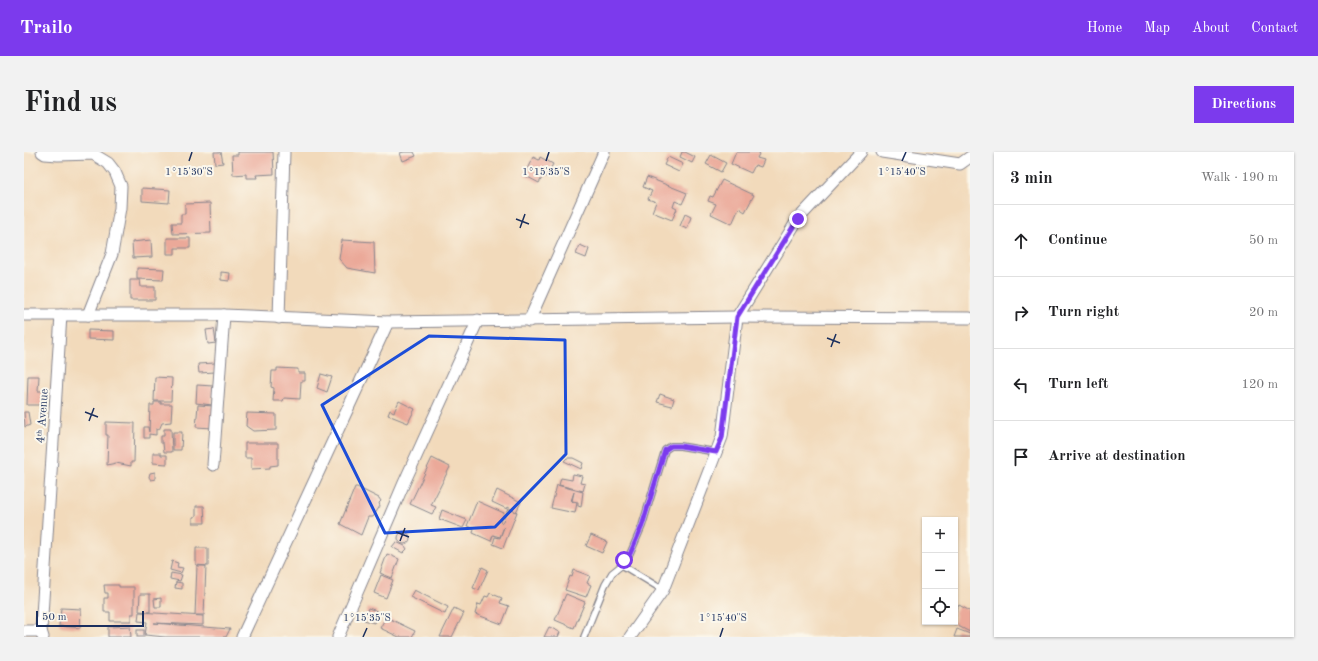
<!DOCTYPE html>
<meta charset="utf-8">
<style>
:root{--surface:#fff;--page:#f2f2f2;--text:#202124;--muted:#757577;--line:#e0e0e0;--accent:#7c3aed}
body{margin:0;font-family:"Old Standard TT",serif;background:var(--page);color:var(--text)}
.controls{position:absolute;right:12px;bottom:12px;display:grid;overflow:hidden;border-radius:0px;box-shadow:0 1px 3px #0004}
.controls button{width:36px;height:36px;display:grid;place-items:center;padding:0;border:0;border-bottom:1px solid var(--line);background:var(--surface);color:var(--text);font:20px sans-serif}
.scale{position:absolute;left:12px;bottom:10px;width:108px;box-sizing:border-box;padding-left:4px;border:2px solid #1b2f5e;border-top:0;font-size:11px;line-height:14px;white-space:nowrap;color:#1b2f5e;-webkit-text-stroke:3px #fbf7ec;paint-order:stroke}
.stop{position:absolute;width:12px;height:12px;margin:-9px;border:3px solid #7c3aed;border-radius:50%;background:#fff}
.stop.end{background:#7c3aed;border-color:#fff;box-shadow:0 1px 4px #0008}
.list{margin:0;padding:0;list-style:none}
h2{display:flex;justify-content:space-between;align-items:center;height:52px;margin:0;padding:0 16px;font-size:17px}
h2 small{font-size:13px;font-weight:400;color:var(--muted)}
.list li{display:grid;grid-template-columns:26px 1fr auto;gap:12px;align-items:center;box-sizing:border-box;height:72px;padding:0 16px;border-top:1px solid var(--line)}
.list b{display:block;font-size:15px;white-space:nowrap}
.list em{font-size:13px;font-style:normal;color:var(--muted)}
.icon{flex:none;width:22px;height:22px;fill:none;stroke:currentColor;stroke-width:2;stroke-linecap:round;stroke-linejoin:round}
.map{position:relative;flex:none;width:946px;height:485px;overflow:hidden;border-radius:0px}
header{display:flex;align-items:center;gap:24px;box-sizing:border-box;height:56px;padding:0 20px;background:var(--accent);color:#fff}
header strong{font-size:19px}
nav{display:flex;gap:22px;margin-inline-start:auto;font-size:14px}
.intro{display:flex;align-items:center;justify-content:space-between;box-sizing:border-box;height:96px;padding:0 24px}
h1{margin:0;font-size:28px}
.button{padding:10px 18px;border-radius:0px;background:var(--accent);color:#fff;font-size:14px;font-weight:700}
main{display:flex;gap:24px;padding:0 24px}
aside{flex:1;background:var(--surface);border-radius:0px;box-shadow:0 1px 3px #0004}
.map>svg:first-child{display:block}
.building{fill:#eba999}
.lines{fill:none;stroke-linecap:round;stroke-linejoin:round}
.lane-casing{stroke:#86848c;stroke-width:8}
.street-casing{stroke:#86848c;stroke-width:13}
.lane{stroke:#fff;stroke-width:5.5}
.street{stroke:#fff;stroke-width:11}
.route{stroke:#7c3aed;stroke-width:5}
.marked{fill:none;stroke:#1d4ed8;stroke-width:3;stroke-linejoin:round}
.ticks{fill:none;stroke:#1b2f5e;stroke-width:1.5}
.labels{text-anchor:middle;stroke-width:4;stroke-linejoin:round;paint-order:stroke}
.street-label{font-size:12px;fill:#1b2f5e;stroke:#fbf7ec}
.ticks-label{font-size:10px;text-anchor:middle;fill:#1b2f5e;stroke:#fbf7ec;stroke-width:4;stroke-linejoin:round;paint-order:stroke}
</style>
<header>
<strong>Trailo</strong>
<nav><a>Home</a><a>Map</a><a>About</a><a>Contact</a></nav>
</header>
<div class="intro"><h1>Find us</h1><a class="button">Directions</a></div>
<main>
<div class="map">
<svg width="946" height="485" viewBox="0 0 946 485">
<rect width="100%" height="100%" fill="#fbf7ec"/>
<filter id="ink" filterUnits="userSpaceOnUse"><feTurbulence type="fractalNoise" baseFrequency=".025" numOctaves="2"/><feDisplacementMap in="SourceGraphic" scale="8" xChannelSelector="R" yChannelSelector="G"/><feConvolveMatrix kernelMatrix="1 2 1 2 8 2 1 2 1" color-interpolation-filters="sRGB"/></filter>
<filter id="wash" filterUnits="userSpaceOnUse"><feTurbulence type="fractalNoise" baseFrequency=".012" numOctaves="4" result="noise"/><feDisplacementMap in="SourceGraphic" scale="16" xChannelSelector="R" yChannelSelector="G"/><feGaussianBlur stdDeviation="0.9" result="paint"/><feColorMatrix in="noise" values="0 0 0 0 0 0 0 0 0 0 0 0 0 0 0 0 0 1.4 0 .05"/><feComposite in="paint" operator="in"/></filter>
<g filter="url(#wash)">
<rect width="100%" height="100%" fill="#f2dabb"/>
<g id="blocks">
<g class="building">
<polygon points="190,0 197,0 199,11 191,12"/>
<polygon points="214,0 249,0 250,22 232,23 233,26 222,26 222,22 209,23 208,3 214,3"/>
<polygon points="380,0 390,0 392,4 379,9 376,1"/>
<polygon points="658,0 661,0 671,5 668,11 656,5"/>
<polygon points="712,0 736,0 733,6 740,8 737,15 731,13 727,21 707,12"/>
<polygon points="687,3 702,11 697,20 682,12"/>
<polygon points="509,5 515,8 516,5 529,12 522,25 519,24 515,31 500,23"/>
<polygon points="644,5 659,12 655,20 640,13"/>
<polygon points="623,25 663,41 658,52 651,49 649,55 653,57 648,68 628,60 632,50 624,47 628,39 619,35"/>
<polygon points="698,28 730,43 721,60 715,56 708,72 687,62 692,52 684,49 686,44 689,45"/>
<polygon points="118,36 146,38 145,51 118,49"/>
<polygon points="186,51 187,81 149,82 148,71 157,71 157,62 161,62 161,52"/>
<polygon points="661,62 667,65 663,77 656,74"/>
<polygon points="143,86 166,86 166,96 151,96 151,102 143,102"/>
<polygon points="127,88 128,105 109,106 108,90"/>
<polygon points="318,88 350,90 351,121 323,116 315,107"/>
<polygon points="556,93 565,97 562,106 552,102"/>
<polygon points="113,116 140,117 139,128 113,127"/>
<polygon points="197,120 206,121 205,129 197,128"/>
<polygon points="106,128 116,128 117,135 131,135 131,148 106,148"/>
<polygon points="190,177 192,191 184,192 182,178"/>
<polygon points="64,178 90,179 90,188 64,187"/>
<polygon points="191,211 191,220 175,221 174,212"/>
<polygon points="253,216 274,217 274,221 281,221 281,229 277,229 276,247 260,246 259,249 249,249 250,236 247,235 248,219 253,219"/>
<polygon points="297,222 308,225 303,240 293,236"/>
<polygon points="4,224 15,224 14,239 25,239 25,253 3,253"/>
<polygon points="131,225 148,226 147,249 130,249"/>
<polygon points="173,233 189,234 188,253 172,251"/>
<polygon points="636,242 650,247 648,254 633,250"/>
<polygon points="375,249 391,257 384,271 364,263 366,258 370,260"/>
<polygon points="130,250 137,250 137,252 148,252 147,270 138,271 135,278 132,277 132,283 125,282 125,286 120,286 120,275 124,275 125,280 126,253 130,253"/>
<polygon points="174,253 190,254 189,276 172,275"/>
<polygon points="0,260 4,260 6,273 1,275"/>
<polygon points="223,261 252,262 252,278 229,279 222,274"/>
<polygon points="82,270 111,271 110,310 107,310 107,314 92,311 83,313 84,283 82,283"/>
<polygon points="140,277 147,277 148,300 140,300 139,291 137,291 137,284 140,284"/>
<polygon points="149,280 158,280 157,298 149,298"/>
<polygon points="221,291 254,291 254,313 246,314 246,316 227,317 227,306 221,306"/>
<polygon points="129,301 137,301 137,303 143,303 143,312 129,311"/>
<polygon points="408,306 426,315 407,353 412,355 408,362 386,352"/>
<polygon points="543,306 549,306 559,311 557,317 540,309"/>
<polygon points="131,320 131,327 127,328 125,325 126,321"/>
<polygon points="549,322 558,324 556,331 561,332 559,339 535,333 537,326 548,328"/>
<polygon points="533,333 559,340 557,355 554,354 554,350 548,349 550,340 547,349 553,351 551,361 527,356"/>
<polygon points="331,335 333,335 355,346 357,349 355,351 356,354 349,365 344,365 337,383 316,372"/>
<polygon points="473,338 497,350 492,360 484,355 483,357 468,350"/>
<polygon points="453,349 480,361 476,370 478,371 484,357 493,360 479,396 469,392 471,385 476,386 480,375 476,385 469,383 467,389 449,381 450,377 443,374"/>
<polygon points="172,354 180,354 181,371 169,371 169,365 172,364"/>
<polygon points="418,358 443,368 439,376 415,367"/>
<circle cx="380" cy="386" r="6"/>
<polygon points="567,383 583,390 578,401 562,394"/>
<polygon points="372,390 381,394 383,397 379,401 368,395"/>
<polygon points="172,396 184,396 184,414 172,413"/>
<polygon points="363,402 375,407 368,426 356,421"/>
<polygon points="148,409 154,411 153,415 159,416 157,421 146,418"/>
<polygon points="173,414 182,414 180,463 171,463"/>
<polygon points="458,415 464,418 455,438 449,436"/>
<polygon points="550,418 566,424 563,431 567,433 562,445 541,438 546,424 548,425"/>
<polygon points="147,421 158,423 156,429 146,427"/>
<polygon points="357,423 369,428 362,446 350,441"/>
<polygon points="152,430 158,431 158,437 151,436"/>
<polygon points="80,433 95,433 95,435 110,435 110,462 107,462 107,469 86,469 86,460 80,460 80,446 84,446 84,441 81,441"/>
<polygon points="390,438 424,455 421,462 386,445"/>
<polygon points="466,441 478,446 476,451 485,454 478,472 451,462 454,452 457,453 461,444 464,445"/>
<polygon points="116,442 126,442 126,460 115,459"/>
<polygon points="542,442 561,450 550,476 531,468"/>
<polygon points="137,446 137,455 131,455 130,447"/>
<polygon points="935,453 946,459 946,480 928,471 931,470 932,463 931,461"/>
<polygon points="37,456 57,457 56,476 35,474"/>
<polygon points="344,456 353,459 350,471 340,468"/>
<polygon points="430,456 440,461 428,485 416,485"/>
<polygon points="115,460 179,464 179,473 130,471 206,477 202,485 141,485 121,483 123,470 114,469"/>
<polygon points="362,465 391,479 388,485 375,485 356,476"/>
<polygon points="106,474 107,485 84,485 84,475"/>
<polygon points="525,475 536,480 534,485 520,485"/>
<polygon points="933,477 946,482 946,485 930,485"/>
<rect x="113" y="478" width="7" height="7"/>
</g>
</g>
</g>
<g filter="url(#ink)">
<use href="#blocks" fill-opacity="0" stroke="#86848c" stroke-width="1"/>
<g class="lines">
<defs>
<g id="lane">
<polyline points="639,438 598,413 606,402 618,374 641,298 647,294 656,294 692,300"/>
<polyline points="560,485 581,433 588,421 598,413"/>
</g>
<g id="street">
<polyline points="18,0 21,2 34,3 69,2 84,11 91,20 97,34 96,56 88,102 64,163"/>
<polyline points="858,0 936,12 946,5"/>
<polyline points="0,163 200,163 364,170 713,165 946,166"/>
<polyline points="255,166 260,0"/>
<polyline points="505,169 580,0"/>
<polyline points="189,313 200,163"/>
<polyline points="0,479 17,479"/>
<polyline points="19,485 17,479 37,163"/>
<polyline points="218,485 364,170"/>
<polyline points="314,485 380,331 454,168"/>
<polyline points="606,485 639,438 698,285 713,165 774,67 837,0"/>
</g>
</defs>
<use href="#lane" class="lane-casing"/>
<use href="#street" class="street-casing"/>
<use href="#lane" class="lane"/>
<use href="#street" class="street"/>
</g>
</g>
<g class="lines" filter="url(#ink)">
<polyline class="route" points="600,408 606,402 618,374 641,298 647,294 656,294 692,300 698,286 713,165 774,67"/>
</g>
<path class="marked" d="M405 184 541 188 542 302 471 375 361 381 298 253Z"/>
<path class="ticks" d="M165 9 168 0M522 9 525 0M878 9 882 0M492 67 505 72M496 76 501 62M803 186 816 191M807 195 812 182M61 260 74 265M65 269 70 256M372 380 385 385M376 389 381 376M339 485 343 476M696 485 699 476"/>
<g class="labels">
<g class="street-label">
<text transform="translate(18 264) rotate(-86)" y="4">4ᵗʰ Avenue</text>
</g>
</g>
<g class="ticks-label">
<text x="522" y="23">1°15'35"S</text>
<text x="165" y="23">1°15'30"S</text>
<text x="878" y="23">1°15'40"S</text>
<text x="343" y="469">1°15'35"S</text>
<text x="699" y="469">1°15'40"S</text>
</g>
</svg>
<div class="controls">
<button>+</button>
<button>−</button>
<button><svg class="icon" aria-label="locate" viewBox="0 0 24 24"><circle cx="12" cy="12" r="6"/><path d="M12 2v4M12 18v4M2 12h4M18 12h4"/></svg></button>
</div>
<div class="scale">50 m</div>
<div class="stop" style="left:600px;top:408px"></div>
<div class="stop end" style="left:774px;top:67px"></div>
</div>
<aside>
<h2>3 min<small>Walk · 190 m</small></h2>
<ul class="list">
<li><svg class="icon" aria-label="ahead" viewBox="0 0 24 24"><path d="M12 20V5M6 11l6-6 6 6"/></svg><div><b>Continue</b></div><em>50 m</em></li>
<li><svg class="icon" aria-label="right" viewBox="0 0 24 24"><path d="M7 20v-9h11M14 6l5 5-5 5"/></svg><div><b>Turn right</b></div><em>20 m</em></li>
<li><svg class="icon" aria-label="left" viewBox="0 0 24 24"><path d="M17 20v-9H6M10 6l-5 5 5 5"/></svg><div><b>Turn left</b></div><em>120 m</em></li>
<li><svg class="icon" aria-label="arrive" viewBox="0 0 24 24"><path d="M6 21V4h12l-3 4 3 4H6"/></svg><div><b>Arrive at destination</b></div></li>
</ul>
</aside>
</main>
